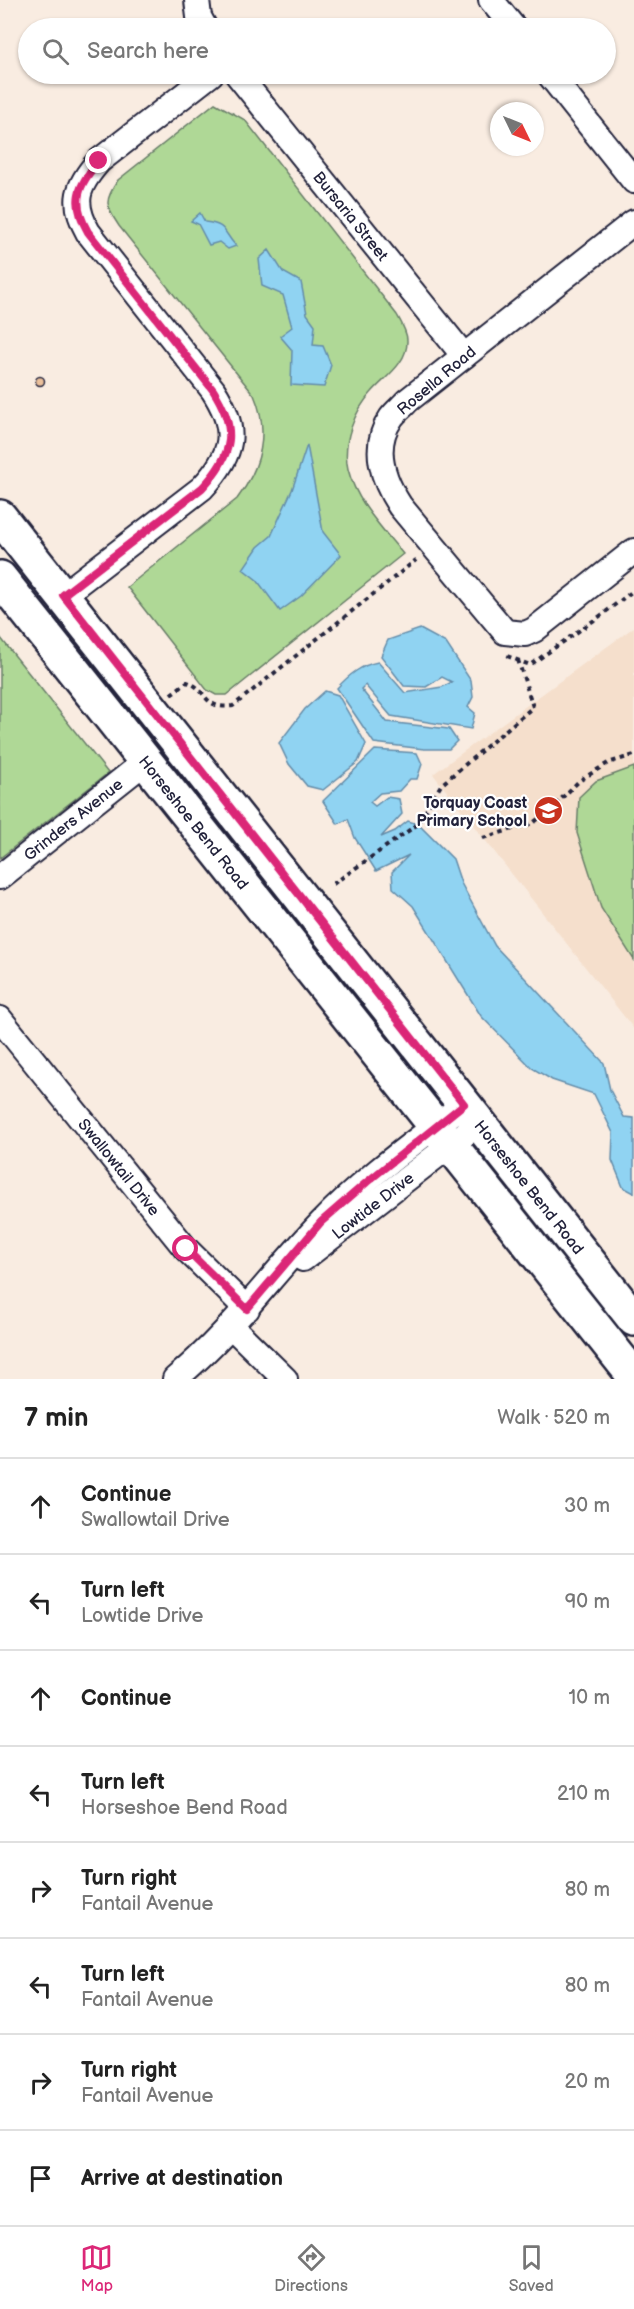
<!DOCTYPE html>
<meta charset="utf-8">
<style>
:root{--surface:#fff;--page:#f2f2f2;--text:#222;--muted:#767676;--line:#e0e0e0;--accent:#db2777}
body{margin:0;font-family:"Balsamiq Sans",sans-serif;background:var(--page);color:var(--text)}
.compass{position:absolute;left:490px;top:102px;width:54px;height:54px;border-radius:50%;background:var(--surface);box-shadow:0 2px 4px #0004;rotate:133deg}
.stop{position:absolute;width:18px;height:18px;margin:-14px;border:4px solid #db2777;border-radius:50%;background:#fff}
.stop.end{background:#db2777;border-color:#fff;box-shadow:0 2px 6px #0008}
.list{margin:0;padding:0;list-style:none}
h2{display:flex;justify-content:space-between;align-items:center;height:78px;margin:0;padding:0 24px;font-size:26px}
h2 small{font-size:20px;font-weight:400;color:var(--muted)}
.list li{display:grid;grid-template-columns:39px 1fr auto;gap:18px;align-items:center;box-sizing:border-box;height:96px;padding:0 24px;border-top:2px solid var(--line)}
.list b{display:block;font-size:22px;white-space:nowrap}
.list p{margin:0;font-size:20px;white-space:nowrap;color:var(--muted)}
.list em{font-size:20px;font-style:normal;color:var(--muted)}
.icon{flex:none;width:33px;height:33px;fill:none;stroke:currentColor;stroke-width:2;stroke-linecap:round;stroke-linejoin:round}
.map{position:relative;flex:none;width:634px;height:1379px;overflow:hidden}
.search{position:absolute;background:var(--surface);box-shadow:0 2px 4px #0004;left:18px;right:18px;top:18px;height:66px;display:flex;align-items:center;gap:15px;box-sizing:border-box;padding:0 21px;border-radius:33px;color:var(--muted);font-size:22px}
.sheet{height:846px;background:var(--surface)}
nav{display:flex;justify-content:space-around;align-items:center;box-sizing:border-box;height:84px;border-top:2px solid var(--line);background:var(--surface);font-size:16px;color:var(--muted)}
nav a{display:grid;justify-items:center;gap:3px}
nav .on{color:var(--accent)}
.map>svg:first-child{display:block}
.built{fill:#f5dfcc}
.green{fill:#afd896;stroke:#687d68;stroke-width:1.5}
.water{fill:#90d3f2;stroke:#648ca9;stroke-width:1.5}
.building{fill:#ebc09b;stroke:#22223b;stroke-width:1.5}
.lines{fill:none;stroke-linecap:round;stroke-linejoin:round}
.street-casing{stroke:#22223b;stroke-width:28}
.secondary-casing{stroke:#22223b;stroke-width:38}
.path{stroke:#22223b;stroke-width:4;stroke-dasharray:4.5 4.5;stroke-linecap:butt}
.street{stroke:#fff;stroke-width:24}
.secondary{stroke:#fff;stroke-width:33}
.route{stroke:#db2777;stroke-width:8}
.labels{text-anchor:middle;stroke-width:4.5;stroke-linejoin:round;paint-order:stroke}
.street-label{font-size:16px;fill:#22223b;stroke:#fff}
.poi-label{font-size:16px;font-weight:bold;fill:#22223b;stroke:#fff;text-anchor:end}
</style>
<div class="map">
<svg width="634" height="1379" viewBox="0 0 634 1379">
<rect width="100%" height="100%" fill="#f9ece1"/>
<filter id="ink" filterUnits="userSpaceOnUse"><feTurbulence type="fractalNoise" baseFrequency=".0167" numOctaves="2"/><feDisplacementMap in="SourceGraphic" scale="12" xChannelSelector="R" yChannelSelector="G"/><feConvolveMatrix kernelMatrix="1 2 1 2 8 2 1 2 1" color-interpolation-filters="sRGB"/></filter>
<g filter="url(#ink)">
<polygon class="built" points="634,627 634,1029 433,774"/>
<g class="green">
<path d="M215 103 245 120 397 315C401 322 407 332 407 340 408 363 385 377 372 392 354 411 342 443 348 469 356 502 383 529 403 554L227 695H216L207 690 127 587 237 499C261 468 270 432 254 395L119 226C105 205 104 201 118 180Z"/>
<polygon points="0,637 108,773 0,858"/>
<polygon points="634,767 634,960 601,908 577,833 579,797 596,781"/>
</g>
<g class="water">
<path d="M200 213 205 222C228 225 222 231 236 246L228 249 219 242 209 245 198 224 191 221Z"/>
<polygon points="269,250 283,272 301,282 307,314 315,325 313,345 323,346 331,365 324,387 291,385 292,350 280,336 292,327 283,295 262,286 259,259"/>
<polygon points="307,445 323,532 341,555 301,596 280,611 257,580 243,569 258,547 271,536 292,490"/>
<path d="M420 629 446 643 471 681 473 697 468 707 475 713 471 729 391 716 365 685 361 689 387 722 449 729 457 741 449 749H424L374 743 337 688C349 675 361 665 378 662L405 693 442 687 452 682 442 677 426 687 404 686 381 656 388 640Z"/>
<polygon points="325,691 338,695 366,744 358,762 323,790 307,786 289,764 279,743 305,709"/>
<polygon points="375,750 417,753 422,764 417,779 410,779 399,791 380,793 370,802 375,806 387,797 399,799 402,814 381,837 395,831 408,821 418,824 453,859 461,883 495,946 604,1063 610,1090 624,1117 634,1118 634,1193 623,1187 612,1160 613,1133 594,1094 552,1080 532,1068 481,1016 413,906 393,888 392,872 409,855 376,871 355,838 348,819 338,824 323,801"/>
</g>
<circle class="building" cx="40" cy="381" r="4.5"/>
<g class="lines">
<defs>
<g id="street">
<polyline points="197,0 199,17 205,28"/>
<polyline points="491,0 514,28"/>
<path id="s1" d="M237 74 464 356"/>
<polyline points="549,74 634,181"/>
<path d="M634 222 407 401C402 407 395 412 391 418 371 447 383 480 400 506L505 632 525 634 534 630 634 551"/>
<path d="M63 595 202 488C234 454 239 430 213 390L88 232C71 202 77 186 99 161L211 74"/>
<path id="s2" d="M0 877 146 761"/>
<path id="s3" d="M0 1019 186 1249 247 1309"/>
<path id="s4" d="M303 1259 479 1123"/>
<polyline points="232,1327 285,1379"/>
<path d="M175 1379C231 1333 271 1275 321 1223 363 1179 416 1141 464 1104"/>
</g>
<g id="secondary">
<path id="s5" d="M0 517 634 1319"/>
<path id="s6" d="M0 578 634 1376"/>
</g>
</defs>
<use href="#street" class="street-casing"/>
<use href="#secondary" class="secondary-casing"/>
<g class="path">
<polyline points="507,656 530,665 603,614 634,590"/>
<path d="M171 694 187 682C209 689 201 710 233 706L416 560"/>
<polyline points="483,838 533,823 553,807 579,781 608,763 634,755"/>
<polyline points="333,884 418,824 441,785 533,707 518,660"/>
</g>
<use href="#street" class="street"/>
<use href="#secondary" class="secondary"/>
</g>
</g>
<g class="lines" filter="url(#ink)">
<path class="route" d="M99 161C77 186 71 202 88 232L213 390C238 429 234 454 202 488L63 595 464 1104 367 1182 321 1222 247 1309 186 1249"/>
</g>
<defs>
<symbol id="school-disc" viewBox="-11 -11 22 22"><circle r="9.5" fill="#c8321e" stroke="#fff"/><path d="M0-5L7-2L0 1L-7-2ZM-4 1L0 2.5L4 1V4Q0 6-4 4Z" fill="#fff"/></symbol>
</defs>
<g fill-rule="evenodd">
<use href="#school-disc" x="532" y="794" width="33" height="33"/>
</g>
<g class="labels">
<g class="street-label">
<text dy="6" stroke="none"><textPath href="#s1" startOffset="182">Bursaria Street</textPath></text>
<text transform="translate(436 380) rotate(-40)" y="6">Rosella Road</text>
<text dy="6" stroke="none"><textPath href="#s2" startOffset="93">Grinders Avenue</textPath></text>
<text dy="6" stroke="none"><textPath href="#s6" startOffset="312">Horseshoe Bend Road</textPath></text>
<text dy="6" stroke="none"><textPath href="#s3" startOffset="190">Swallowtail Drive</textPath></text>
<text dy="6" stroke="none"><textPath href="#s5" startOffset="854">Horseshoe Bend Road</textPath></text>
<text dy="6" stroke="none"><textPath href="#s4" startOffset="88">Lowtide Drive</textPath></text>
</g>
<g class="poi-label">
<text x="527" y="808">Torquay Coast<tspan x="527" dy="18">Primary School</tspan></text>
</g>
</g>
</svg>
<svg class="compass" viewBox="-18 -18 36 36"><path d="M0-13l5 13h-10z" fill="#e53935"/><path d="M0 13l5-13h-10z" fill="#767676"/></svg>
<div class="stop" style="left:186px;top:1249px"></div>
<div class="stop end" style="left:99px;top:161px"></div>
<div class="search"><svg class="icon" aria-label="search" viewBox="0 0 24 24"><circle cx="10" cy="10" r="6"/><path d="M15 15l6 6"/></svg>Search here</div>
</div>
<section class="sheet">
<h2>7 min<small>Walk · 520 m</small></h2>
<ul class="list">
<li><svg class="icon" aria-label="ahead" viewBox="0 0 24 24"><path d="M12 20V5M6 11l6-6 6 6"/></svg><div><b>Continue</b><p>Swallowtail Drive</p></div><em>30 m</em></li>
<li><svg class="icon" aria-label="left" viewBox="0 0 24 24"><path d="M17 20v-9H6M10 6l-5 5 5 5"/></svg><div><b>Turn left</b><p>Lowtide Drive</p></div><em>90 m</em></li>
<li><svg class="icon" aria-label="ahead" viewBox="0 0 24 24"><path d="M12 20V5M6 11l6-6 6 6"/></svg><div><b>Continue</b></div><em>10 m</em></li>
<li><svg class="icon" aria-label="left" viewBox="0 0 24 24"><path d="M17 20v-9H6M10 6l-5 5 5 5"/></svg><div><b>Turn left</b><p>Horseshoe Bend Road</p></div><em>210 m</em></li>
<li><svg class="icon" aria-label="right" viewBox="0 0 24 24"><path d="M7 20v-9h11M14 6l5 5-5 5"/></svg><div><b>Turn right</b><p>Fantail Avenue</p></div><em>80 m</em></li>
<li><svg class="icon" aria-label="left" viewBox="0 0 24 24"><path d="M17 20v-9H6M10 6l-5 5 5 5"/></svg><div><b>Turn left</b><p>Fantail Avenue</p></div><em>80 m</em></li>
<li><svg class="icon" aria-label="right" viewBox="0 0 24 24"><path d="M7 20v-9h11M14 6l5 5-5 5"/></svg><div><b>Turn right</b><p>Fantail Avenue</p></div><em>20 m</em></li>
<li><svg class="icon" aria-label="arrive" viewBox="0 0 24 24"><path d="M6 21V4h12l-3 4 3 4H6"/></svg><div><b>Arrive at destination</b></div></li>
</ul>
</section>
<nav>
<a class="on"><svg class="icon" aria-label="map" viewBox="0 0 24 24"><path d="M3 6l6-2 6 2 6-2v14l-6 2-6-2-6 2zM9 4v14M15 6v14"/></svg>Map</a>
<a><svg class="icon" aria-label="directions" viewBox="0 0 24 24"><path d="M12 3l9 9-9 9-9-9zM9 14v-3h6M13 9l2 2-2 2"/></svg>Directions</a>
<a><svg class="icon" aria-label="saved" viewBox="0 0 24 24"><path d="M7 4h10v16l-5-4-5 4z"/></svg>Saved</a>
</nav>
